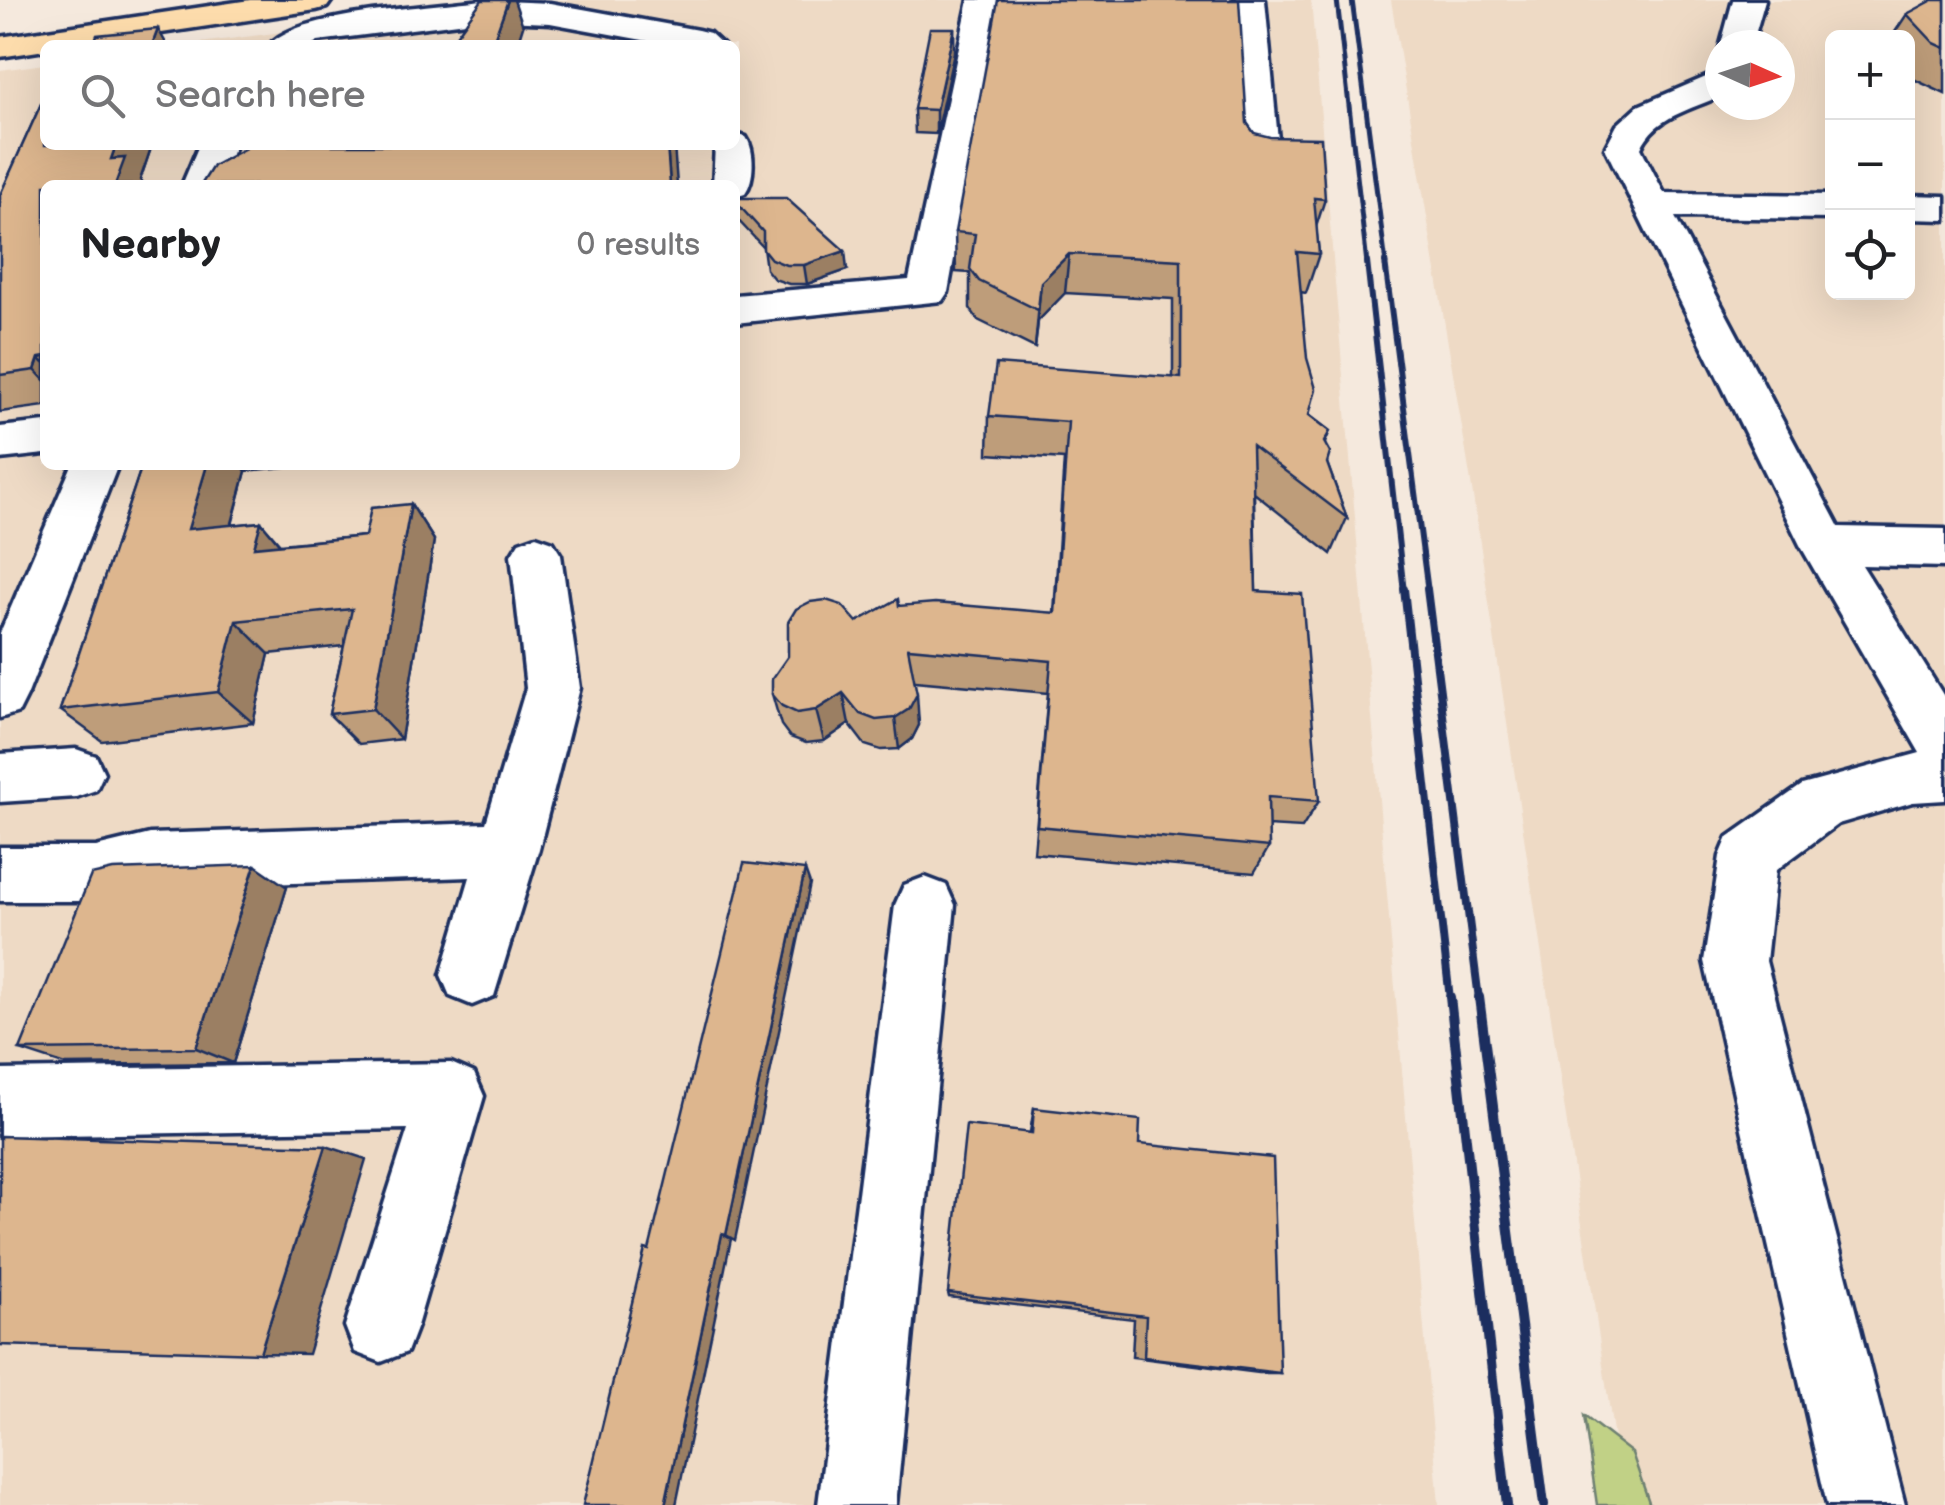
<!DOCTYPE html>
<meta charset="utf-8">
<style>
:root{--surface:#fff;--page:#f2f2f2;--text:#202124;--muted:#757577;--line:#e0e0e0}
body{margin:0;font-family:"Balsamiq Sans",sans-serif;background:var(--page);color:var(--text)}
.controls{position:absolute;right:30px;top:30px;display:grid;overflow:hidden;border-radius:15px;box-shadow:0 10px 40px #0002}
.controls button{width:90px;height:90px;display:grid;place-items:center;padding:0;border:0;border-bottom:2px solid var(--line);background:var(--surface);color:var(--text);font:50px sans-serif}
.compass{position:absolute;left:1705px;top:30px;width:90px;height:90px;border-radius:50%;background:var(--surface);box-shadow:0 10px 40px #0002;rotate:93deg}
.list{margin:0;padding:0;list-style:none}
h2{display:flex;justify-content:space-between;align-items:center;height:130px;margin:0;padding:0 40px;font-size:42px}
h2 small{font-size:32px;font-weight:400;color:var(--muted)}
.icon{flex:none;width:55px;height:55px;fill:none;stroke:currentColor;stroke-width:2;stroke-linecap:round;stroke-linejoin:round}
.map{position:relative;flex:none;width:1945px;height:1505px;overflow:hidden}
.search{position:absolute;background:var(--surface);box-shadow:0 10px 40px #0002;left:40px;top:40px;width:700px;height:110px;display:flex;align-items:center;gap:25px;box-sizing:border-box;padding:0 35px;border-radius:15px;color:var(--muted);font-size:38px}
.panel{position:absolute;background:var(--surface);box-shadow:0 10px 40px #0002;left:40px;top:180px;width:700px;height:290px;border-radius:15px}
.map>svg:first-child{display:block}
.built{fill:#eedac5;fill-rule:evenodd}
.green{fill:#c1d186;stroke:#6e8072;stroke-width:2.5}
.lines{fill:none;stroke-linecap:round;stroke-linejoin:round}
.minor-casing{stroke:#1b2f5e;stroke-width:7}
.highway-casing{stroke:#1b2f5e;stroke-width:7}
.minor{fill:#fff;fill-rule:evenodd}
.highway{fill:#fddcac;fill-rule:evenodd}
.rail-far3{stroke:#1b2f5e;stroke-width:5}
.rail-far2{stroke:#1b2f5e;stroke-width:6}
.rail-far1{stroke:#1b2f5e;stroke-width:8}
.rail{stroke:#1b2f5e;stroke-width:10}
.wall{fill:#be9d7a;stroke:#1b2f5e;stroke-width:2.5}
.shaded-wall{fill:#9b7f63;stroke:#1b2f5e;stroke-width:2.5}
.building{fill:#ddb68e;stroke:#1b2f5e;stroke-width:2.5}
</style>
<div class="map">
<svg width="1945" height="1505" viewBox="0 0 1945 1505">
<rect width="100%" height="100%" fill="#f5e9dd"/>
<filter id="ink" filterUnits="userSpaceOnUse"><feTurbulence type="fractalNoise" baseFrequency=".01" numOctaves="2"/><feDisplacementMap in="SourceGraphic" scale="20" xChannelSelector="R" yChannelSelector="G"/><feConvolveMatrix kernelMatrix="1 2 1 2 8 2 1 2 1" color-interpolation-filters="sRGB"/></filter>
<g filter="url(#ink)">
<g class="built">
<path d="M517 0H1311L1439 1505H0V70L45 64V145H735V45H185ZM45 185H735V465H45Z"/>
<path d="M1391 0H1945V1505H1624L1470 476ZM1832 38H1908V292H1832ZM1720 45H1780V105H1720Z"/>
</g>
<polygon class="green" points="1584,1416 1632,1453 1650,1505 1597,1505"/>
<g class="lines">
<defs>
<g id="minor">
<path d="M482 0 550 3 698 30 710 33 723 45H670L550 23 482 20 318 41 311 45H270C292 13 439 6 482 0Z"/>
<polygon points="969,0 1001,0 948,292 942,301 735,323 735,295 909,280"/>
<polygon points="1233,0 1265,0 1280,162 1274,170 1261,173 1248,170 1242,162"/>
<polygon points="1733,0 1765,0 1752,45 1720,48"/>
<path d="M1720 71V96C1691 110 1655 116 1641 148L1664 193 1832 195V219L1675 217 1839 527 1945 529V567L1862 565 1945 698V800L1913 802 1838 824 1776 870 1766 961 1905 1505H1827L1704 961 1720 856 1728 837 1802 785 1920 753 1800 545 1605 148 1617 125 1638 106Z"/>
<path d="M735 134 746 137C755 150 755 180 745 193L735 196V185H713L715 145H735Z"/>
<polygon points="199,145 235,145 220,185 182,185"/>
<polygon points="1908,195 1945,196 1945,220 1908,219"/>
<polygon points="45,422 45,454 0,459 0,427"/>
<polygon points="72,465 118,465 27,696 19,712 0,718 0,633"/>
<polygon points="536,536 553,542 561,555 580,688 539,849 494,996 472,1005 450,996 441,975 470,877 150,888 96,901 0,901 0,847 96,847 150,834 486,823 526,688 511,555 519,542"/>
<polygon points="76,749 96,756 104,773 96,790 76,797 0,802 0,754"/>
<polygon points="925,877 946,885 955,905 896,1505 818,1505 895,905 904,885"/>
<polygon points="451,1063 474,1073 484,1096 417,1326 407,1352 381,1362 355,1352 345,1326 408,1129 0,1136 0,1070"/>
</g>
<polygon id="highway" points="250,0 332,0 327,7 316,10 81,45 45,45 45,50 0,57 0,37"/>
</defs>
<use href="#minor" class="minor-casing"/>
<use href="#highway" class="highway-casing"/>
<use href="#minor" class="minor"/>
<use href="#highway" class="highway"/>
<g class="rail-far3">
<polyline points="1337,0 1367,264"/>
<polyline points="1352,0 1386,264"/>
</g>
<g class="rail-far2">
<polyline points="1367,262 1404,592"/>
<polyline points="1385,262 1428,592"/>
</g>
<g class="rail-far1">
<polyline points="1404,589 1450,999"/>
<polyline points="1427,589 1479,999"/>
</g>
<g class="rail">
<polyline points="1450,997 1507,1505"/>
<polyline points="1479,997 1544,1505"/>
</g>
</g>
<g class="wall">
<polygon points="1945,0 1945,94 1909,77 1908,75 1908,38 1891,38 1907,14"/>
<polygon points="954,28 954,52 936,134 915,133 914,109"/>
<polygon points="45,95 45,145 152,145 140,180 144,185 45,185 45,406 0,412 0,195"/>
<polygon points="1247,123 1254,133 1325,199 1316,227 1319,254 1306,293 1301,292 1309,415 1330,431 1325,443 1327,463 1347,518 1331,554 1254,493 1256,591 1319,801 1302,828 1268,826 1269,847 1254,873 1034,853 1048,693 914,681 919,725 912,739 899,749 881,750 865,745 849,724 824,741 806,743 790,737 781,725 772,694 857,622 899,606 1054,613 1064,459 988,454 989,416 1173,378 1173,299 1065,293 1038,321 1035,348 978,320 970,308 970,273 956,272 955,232"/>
<polygon points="735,198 847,270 807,284 789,284 774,279 766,269 763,247 736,218"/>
<polygon points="142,465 304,465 246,471 232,525 261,522 280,544 365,536 411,504 434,540 401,739 359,744 329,714 344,646 269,654 253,723 102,741 60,710"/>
<polygon points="287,887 233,1063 66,1065 20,1050"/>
<polygon points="1034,1108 1139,1144 1280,1373 1259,1373 1132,1357 1134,1319 949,1297 948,1293 1030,1132"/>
</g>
<g class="shaded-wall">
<polygon points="508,0 514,0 523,26 517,45 492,45"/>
<polygon points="954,28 954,52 936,134 936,110"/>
<polygon points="158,29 167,45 152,45"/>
<polygon points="116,145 152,145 140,180 144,185 115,185 111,159"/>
<polygon points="667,145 674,145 677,185 670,185"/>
<polygon points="845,251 847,270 807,284 804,265"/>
<polygon points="1069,254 1065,293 1038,321 1035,348 1041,282"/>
<polygon points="39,358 45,364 45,381 35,370"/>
<polygon points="207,465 242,465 246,471 221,564 188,529"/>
<polygon points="411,504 434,540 401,739 373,709"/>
<polygon points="261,522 290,557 254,547"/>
<polygon points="236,621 269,654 253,723 218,692"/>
<polygon points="843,693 849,724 824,741 816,710"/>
<polygon points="917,694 919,725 912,739 899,749 895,718"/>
<polygon points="255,865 287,887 233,1063 196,1048"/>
<polygon points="805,870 810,884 735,1240 726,1235"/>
<polygon points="326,1146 366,1159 308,1354 260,1353"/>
<polygon points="722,1234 731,1239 676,1505 665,1505"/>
</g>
<g class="building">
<polygon points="482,0 508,0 492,45 449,45"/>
<polygon points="998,0 1239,0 1247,123 1254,133 1270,137 1321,138 1325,199 1314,198 1319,254 1297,252 1307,358 1316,389 1309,415 1330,431 1324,442 1330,453 1327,463 1347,518 1252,446 1256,591 1302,594 1319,801 1268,797 1269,847 1037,826 1051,661 908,648 917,694 909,709 895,718 876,720 860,714 843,693 816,710 797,713 782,706 772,694 772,679 788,656 788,622 796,609 810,602 826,600 842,605 857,622 898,599 899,606 935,603 1055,613 1068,422 989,416 996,364 1181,378 1181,260 1069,254 1041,282 1038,310 979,281 970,269 975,234 955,232"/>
<polygon points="1933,0 1945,0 1945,48 1934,43 1907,14"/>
<polygon points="930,28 954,28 936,110 914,109"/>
<polygon points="158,29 152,45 93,45 97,35"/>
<polygon points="45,95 45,145 116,145 111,159 125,158 115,185 45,185 45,357 39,358 35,370 0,375 0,195"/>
<polygon points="251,145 667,145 670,185 201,185 213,166"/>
<polygon points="735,198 786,198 845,251 804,265 786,265 771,259 763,249 763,232 735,201"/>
<polygon points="142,465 207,465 188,529 261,522 254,547 365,536 371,508 411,504 373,709 329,714 352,609 236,621 218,692 60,710"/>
<polygon points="744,863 805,870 726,1235 722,1234 665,1505 583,1505 645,1249 649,1250"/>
<polygon points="255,865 196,1048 20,1050 91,875 113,870"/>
<polygon points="1034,1108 1140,1120 1139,1144 1273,1158 1280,1373 1144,1357 1146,1316 948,1293 966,1125 1032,1133"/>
<polygon points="0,1136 326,1146 260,1353 0,1345"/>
</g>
</g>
</svg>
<div class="controls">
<button>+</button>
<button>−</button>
<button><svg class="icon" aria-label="locate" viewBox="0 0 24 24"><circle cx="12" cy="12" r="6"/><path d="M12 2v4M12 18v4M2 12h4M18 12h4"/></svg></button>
</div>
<svg class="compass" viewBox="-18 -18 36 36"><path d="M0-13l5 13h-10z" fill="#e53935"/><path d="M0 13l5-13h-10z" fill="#757577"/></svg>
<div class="search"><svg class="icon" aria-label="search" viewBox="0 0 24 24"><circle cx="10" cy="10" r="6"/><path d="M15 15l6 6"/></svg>Search here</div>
<section class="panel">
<h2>Nearby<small>0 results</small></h2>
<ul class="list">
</ul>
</section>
</div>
